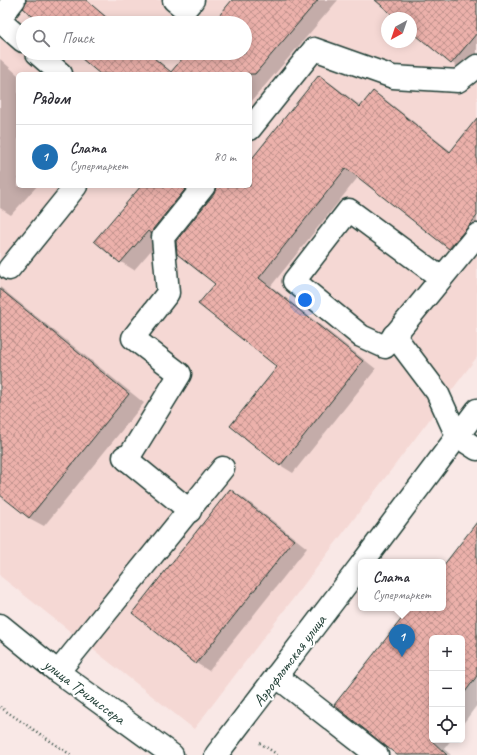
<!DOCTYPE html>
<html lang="ru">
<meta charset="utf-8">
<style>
:root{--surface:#fff;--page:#f2f2f3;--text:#2b2b33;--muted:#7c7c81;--line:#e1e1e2;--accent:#1f6fb2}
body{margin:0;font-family:Caveat,sans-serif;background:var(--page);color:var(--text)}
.controls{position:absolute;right:12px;bottom:12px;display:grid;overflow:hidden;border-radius:6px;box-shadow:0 2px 10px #0003}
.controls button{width:36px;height:36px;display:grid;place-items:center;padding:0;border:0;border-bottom:1px solid var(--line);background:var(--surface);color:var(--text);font:20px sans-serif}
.compass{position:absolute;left:381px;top:12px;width:36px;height:36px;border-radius:50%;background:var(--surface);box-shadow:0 2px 10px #0003;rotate:220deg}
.you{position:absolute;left:305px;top:300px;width:14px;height:14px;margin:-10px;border:3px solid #fff;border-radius:50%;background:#1a73e8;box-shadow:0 0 0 6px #1a73e833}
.badge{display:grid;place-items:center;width:26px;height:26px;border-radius:50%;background:var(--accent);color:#fff;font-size:13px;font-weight:700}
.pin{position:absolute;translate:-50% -33px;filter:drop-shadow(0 1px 2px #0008)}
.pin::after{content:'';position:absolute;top:21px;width:14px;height:12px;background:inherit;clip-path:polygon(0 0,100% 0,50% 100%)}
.popup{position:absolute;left:358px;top:559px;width:88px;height:52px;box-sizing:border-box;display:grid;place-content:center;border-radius:6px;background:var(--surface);filter:drop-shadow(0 1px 3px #0005);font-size:13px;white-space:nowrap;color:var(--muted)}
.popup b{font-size:15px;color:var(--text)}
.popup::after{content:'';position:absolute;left:50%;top:100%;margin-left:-8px;border:8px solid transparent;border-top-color:var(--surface)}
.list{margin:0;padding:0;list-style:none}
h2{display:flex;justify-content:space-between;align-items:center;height:52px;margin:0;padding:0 16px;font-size:17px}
h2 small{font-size:13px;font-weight:400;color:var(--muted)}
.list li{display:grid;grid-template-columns:26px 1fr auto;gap:12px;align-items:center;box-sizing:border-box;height:64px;padding:0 16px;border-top:1px solid var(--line)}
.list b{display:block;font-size:15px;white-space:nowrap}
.list p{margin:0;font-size:13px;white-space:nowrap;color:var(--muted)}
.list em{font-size:13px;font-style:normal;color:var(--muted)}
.icon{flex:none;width:22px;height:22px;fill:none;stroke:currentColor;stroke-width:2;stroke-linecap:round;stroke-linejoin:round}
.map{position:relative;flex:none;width:477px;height:755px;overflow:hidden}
.search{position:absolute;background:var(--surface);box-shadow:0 2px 10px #0003;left:16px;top:16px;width:236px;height:44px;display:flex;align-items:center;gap:10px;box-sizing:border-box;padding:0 14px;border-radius:22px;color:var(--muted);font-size:15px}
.panel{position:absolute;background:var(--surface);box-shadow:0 2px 10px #0003;left:16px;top:72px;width:236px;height:116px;border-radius:6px}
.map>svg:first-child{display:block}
.built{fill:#f5d8d4;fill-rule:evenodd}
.shadow{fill:#0003}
.building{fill:url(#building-cross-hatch);stroke:#1f3d34}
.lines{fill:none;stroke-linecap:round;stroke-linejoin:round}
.minor-casing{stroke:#1f3d34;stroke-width:25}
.path{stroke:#1f3d34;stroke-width:2.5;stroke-dasharray:1 3;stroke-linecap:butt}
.minor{stroke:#fff;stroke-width:22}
.labels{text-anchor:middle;stroke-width:4;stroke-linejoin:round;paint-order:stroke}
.street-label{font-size:16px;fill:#1f3d34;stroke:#fff}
</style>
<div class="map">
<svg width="477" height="755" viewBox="0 0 477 755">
<defs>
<pattern id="building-cross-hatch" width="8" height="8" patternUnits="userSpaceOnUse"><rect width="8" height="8" fill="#ecb1ab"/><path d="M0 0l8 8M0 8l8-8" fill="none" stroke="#bf918c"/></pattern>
</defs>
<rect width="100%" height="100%" fill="#f9e8e6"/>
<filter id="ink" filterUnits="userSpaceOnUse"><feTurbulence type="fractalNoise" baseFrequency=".025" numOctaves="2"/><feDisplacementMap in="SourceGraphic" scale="8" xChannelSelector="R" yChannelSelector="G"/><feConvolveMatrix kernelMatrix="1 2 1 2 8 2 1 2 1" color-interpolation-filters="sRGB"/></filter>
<g filter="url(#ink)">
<path class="built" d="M0 0H477V357L194 729 0 576ZM387 18H411V42H387ZM23 23H245V53H23ZM18 74H250V186H18Z"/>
<g class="shadow">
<polygon points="234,0 338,0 250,103 250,74 170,74 188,53 245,53 245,23 214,23"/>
<polygon points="376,0 477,0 477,56 465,71 452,63 411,29 411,18 398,18"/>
<polygon points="0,59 18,75 18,186 37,186 11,215 0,208"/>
<polygon points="319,76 332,84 362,107 373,92 386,100 452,152 477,119 477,239 463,256 450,248 359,176 271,286 376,369 293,473 280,465 278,367 216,283 215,194 217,186 250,186 250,163"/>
<polygon points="142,186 207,186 134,270 121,262 96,240"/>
<polygon points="0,287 144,403 44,526 29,518 0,494"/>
<polygon points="231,490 244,498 307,548 209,671 196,663"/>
<polygon points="477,524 477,705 462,725 462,638 432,638 432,740 451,740 444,749 451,755 399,755 411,608 443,608 443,567"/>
</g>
<g class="building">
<polygon points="26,0 86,0 113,23 40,23 23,8"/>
<polygon points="232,0 318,0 255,74 100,74 75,53 148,53 171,72 187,53 245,53 245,23 213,23"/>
<polygon points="375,0 477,0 477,33 451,64 411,31 411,18 396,18"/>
<polygon points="319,75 360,107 373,91 450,152 477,118 477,216 449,249 346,168 259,278 363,361 280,466 230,426 277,367 198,304 215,284 177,254 176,241 214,194 216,186 250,186 250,161"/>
<polygon points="141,186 188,186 153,229 152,234 148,231 120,263 94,241"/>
<polygon points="0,289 129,394 29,518 0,495"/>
<polygon points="230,489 294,540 196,664 132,613"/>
<polygon points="477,522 477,676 462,696 462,638 432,638 432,736 430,739 447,755 397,755 334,705 410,608 443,608 443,566"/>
</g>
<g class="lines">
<defs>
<g id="minor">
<polyline points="174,0 185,9 193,0"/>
<polyline points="0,18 14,0"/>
<polyline points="0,21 23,41"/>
<polyline points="37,53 61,74"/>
<polyline points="250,129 314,49 393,77 458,81 477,66"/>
<polyline points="9,269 76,186"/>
<polyline points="441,278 349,210 294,281 361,336 385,347 477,235"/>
<polyline points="394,335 437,392 457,436 477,449"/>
<polyline points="124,457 190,511"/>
<polyline points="127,460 180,374 133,338 168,293 163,237 204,186"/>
<polyline points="363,562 477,410"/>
<polyline points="0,625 58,672 172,755"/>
<polyline points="58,672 223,468"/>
<polyline points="276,676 377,755"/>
<polyline points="216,755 361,565"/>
</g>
</defs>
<use href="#minor" class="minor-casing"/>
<g class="path">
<polyline points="0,707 71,755"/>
<polyline points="260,743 278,755"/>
</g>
<use href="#minor" class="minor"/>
</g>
</g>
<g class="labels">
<g class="street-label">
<text transform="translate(289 660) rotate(-53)" y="6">Аэрофлотская улица</text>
<text transform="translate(85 691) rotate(37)" y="6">улица Трилиссера</text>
</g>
</g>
</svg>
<div class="controls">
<button>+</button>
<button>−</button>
<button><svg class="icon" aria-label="locate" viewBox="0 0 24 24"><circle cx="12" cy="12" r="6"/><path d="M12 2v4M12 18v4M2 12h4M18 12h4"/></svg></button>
</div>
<svg class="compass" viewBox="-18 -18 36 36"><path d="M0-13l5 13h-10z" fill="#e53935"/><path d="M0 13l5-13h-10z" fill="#7c7c81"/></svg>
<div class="you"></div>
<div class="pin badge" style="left:402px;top:657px">1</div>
<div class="popup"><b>Слата</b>Супермаркет</div>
<div class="search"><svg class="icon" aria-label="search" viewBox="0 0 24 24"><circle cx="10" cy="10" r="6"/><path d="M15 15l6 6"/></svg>Поиск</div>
<section class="panel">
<h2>Рядом<small></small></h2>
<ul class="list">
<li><span class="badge">1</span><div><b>Слата</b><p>Супермаркет</p></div><em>80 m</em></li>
</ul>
</section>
</div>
